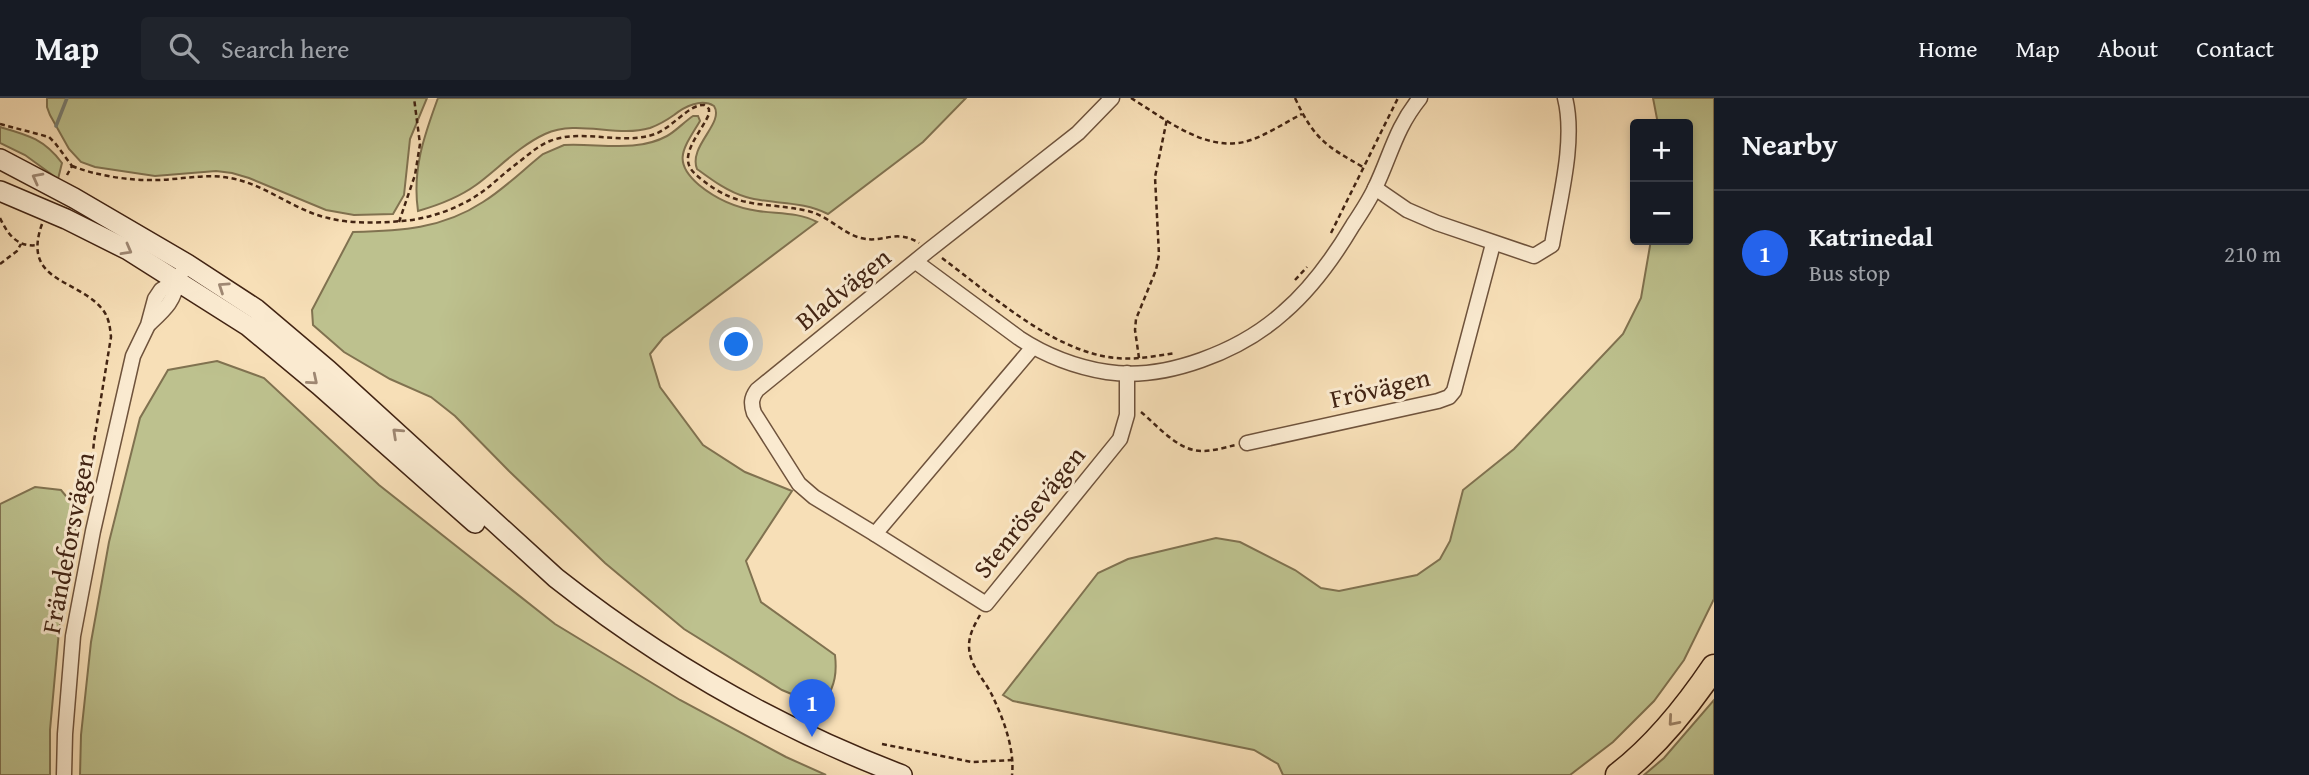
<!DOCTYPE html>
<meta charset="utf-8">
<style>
:root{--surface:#171b24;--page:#20242c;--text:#f1f3f6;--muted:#9ea1a6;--line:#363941;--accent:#2563eb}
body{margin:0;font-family:"Gentium Book Plus",serif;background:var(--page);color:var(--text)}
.controls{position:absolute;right:21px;top:21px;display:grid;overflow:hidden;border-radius:7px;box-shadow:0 4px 10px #0003}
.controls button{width:63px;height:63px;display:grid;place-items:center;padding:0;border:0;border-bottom:2px solid var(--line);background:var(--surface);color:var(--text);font:35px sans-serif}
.you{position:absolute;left:737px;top:247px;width:24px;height:24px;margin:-18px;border:5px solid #fff;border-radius:50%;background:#1a73e8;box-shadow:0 0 0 10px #1a73e833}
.badge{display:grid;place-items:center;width:46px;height:46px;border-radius:50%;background:var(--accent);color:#fff;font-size:23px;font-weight:700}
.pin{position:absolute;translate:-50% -58px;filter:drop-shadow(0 2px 4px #0008)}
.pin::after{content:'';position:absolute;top:37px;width:24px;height:21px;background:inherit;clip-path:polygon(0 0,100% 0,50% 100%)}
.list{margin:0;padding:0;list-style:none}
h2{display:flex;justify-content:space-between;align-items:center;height:91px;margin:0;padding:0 28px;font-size:30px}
h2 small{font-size:23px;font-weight:400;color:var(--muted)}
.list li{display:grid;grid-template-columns:46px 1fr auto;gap:21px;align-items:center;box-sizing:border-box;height:126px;padding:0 28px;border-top:2px solid var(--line)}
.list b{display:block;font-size:26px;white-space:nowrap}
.list p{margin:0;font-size:23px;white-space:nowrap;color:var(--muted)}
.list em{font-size:23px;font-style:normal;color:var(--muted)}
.icon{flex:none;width:38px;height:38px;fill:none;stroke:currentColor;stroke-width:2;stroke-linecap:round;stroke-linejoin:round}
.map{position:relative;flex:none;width:1714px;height:677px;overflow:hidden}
header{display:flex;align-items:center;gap:42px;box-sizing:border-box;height:98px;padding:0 35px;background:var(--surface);border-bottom:2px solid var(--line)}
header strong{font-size:33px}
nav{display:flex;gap:38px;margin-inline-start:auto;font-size:24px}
.search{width:490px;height:63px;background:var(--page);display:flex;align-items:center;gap:18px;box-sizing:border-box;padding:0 24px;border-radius:7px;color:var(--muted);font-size:26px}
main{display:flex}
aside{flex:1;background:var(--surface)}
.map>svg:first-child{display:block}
.green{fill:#bdc18e;stroke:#807250;stroke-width:2}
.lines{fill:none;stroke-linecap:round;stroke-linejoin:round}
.stream{stroke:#797f74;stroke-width:3.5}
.street-casing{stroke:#6f533c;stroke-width:17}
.secondary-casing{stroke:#422413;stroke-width:22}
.highway-casing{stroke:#422413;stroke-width:27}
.path{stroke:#422413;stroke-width:2.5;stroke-dasharray:5 3.5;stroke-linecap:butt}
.street{stroke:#faead0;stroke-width:14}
.secondary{stroke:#faead0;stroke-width:19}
.highway{stroke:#f7dfb7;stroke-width:24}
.oneway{stroke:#9e8772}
.oneway2{stroke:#9c8265}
.labels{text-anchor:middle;stroke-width:6;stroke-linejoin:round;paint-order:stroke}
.street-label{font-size:26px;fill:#422413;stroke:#faead0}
</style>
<header>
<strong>Map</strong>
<div class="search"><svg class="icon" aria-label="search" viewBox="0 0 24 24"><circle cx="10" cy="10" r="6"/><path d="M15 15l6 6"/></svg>Search here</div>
<nav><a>Home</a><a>Map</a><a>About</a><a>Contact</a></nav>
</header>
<main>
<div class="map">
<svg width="1714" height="677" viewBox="0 0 1714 677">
<rect width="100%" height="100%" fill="#f7dfb7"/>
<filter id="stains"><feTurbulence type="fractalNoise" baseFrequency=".00286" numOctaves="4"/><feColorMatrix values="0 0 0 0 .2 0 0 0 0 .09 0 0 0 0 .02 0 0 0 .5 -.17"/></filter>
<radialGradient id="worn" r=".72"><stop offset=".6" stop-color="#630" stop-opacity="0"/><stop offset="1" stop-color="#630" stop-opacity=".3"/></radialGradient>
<g class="green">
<polygon points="47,0 427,0 410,41 404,97 393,116 354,117 326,112 249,80 232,75 216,73 155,78 95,69 81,64 69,51 50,17 47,9"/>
<path d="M438 0H966L923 44 828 116C801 102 773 107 746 99 728 94 712 82 697 71 688 48 725 25 714 8 701 0 684 9 674 17 667 22 658 27 650 30 616 40 578 21 545 36 519 48 499 70 476 87 458 100 439 107 418 113 412 72 424 38 438 0Z"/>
<polygon points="1653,0 1714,0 1714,501 1684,562 1654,603 1613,644 1570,677 1283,677 1278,666 1254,652 1013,603 1003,597 1098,475 1128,461 1216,440 1240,444 1295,472 1321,490 1339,493 1417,477 1440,461 1450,443 1463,392 1514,351 1623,236 1641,200 1651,142 1688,142 1688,26 1658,26"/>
<path d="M693 18H698L700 23C684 50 671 63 699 87 716 101 737 110 758 113 778 116 798 114 817 124L663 240 650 256 660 289 703 347 745 374 792 393 746 463 761 504 835 557C837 575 835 586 826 602L813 605 782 592 684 531 605 465 509 373 455 318 431 299 390 281 344 254 313 227 312 212 353 134C400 133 442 131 483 104 504 91 523 72 543 56L564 47C598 45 636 55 667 38 676 33 684 24 693 18Z"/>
<path d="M0 29C28 37 44 41 62 65L58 81 25 57 0 45Z"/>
<polygon points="217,263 264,280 379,387 555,526 680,602 786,659 826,677 80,677 81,637 91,544 109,444 140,320 168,272"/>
<polygon points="35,389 61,392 75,409 76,430 59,533 50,632 50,677 0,677 0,406"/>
<polygon points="1714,602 1714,677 1644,677 1664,660"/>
</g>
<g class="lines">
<polyline class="stream" points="56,28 67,0"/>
<defs>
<g id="street">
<path d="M1375 90 1407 112 1437 125 1534 158 1552 147C1559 104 1576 43 1565 0"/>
<path d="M916 164 1019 240C1045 257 1076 269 1107 274 1166 283 1241 253 1284 214 1313 189 1334 159 1353 127 1361 115 1369 103 1375 90 1391 57 1395 31 1420 0"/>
<path d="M149 226C164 212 175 203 177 182"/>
<polyline points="1033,249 875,436 986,506 1120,341 1127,317 1127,275"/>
<polyline points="1247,345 1438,303 1449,299 1454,293 1493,146"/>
<path d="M875 436 814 399 799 386 754 315C751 306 751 300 757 292L929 152 1078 35 1112 0"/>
<polyline points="64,677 65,636 73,538 93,433 133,258 148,227 155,201 161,192 177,182 187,166"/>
</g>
<g id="secondary">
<path d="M0 61 74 100 187 166 256 211 328 272 556 480C660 562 778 630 902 677"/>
<polyline points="0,93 66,121 128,152 248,228 319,287 475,425"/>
</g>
<path id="highway" d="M1618 677C1656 648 1687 609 1714 569"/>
</defs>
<use href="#street" class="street-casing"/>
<use href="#secondary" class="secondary-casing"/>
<use href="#highway" class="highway-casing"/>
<g class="path">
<path d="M1131 0C1164 20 1203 53 1244 44 1264 39 1284 25 1302 16"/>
<path d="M1295 0C1314 41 1326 48 1363 69"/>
<polyline points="0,26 49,39 55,45 72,68 67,77"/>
<path d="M72 68C94 77 130 83 155 82 180 82 205 75 230 80 265 86 293 112 328 120 351 126 379 125 402 123 429 121 460 110 482 94 493 86 503 76 515 67 526 59 537 48 550 43 583 30 621 48 655 36 672 30 689 6 704 7L709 11V16C703 30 690 44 688 59 687 70 694 75 701 81 741 113 764 103 808 113 829 118 843 136 861 140 883 146 895 130 919 145"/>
<path d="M0 120C8 137 18 150 38 147"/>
<polyline points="399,124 415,77 420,46 414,0"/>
<path d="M42 126C21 185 78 180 103 212 109 220 110 229 111 239L94 343 91 377"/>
<polyline points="1331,135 1398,0"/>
<path d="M942 160C992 197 1053 254 1116 260 1136 262 1156 258 1175 255"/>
<polyline points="0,166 17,153 21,146"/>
<polyline points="1295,182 1307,169"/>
<polyline points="1139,260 1135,232 1136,221 1156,172 1159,157 1155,79 1167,21"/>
<path d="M1141 314C1158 328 1179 354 1203 353 1214 353 1226 349 1236 347"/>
<path d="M980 517C975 526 969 536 969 548 969 567 984 581 992 597 1003 620 1015 651 1012 677"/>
<polyline points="882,646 972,664 1012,662"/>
</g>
<use href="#street" class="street"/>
<use href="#secondary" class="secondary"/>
<use href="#highway" class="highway"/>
</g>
<defs><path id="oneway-chevron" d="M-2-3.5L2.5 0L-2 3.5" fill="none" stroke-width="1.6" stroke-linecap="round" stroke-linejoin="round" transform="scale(1.75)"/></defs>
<g class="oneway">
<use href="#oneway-chevron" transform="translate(37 80) rotate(-152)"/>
<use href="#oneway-chevron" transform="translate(127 152) rotate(29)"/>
<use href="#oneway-chevron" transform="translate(223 189) rotate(-146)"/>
<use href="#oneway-chevron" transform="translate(313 282) rotate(40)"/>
<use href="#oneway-chevron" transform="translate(397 335) rotate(-137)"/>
</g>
<use class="oneway2" href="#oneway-chevron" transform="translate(1673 623) rotate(131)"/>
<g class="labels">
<g class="street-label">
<text transform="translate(843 191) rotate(-39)" y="9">Bladvägen</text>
<text transform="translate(1380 290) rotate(-13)" y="9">Frövägen</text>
<text transform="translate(1029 414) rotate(-51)" y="9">Stenrösevägen</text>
<text transform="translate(68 445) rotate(-79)" y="9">Frändeforsvägen</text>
</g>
</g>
<rect width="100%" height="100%" filter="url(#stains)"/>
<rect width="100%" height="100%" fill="url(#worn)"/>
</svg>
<div class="controls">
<button>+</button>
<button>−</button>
</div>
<div class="you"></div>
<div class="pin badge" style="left:812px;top:639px">1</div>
</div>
<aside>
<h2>Nearby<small></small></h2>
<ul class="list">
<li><span class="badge">1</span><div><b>Katrinedal</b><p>Bus stop</p></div><em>210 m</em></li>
</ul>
</aside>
</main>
